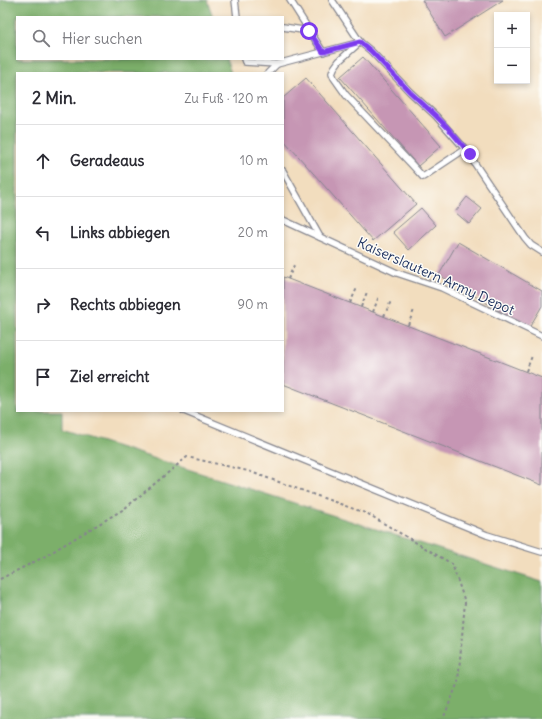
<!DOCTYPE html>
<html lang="de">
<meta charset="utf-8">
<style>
:root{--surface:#fff;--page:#f7f7f7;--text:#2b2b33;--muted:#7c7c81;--line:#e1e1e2}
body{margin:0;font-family:Delius,sans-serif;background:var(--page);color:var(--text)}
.controls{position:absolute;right:12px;top:12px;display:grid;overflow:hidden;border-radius:0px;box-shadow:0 2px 6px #0003}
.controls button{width:36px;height:36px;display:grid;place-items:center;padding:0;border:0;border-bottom:1px solid var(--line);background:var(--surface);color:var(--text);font:20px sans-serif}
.stop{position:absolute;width:12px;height:12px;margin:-9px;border:3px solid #7c3aed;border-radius:50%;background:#fff}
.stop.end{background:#7c3aed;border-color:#fff;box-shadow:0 1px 4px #0008}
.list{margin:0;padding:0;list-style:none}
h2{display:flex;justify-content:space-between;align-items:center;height:52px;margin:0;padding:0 16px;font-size:17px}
h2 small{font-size:13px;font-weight:400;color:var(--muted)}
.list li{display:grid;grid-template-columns:26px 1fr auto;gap:12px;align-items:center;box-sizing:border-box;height:72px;padding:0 16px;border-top:1px solid var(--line)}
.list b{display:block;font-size:15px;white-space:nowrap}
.list em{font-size:13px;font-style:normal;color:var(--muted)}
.icon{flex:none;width:22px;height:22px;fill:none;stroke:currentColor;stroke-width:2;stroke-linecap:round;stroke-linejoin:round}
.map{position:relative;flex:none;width:542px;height:719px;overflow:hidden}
.search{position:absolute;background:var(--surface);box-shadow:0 2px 6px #0003;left:16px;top:16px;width:268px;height:44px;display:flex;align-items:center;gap:10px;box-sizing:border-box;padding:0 14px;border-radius:0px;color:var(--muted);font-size:15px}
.panel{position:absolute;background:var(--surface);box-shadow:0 2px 6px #0003;left:16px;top:72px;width:268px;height:340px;border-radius:0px}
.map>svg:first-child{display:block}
.forest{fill:#7caf6a;stroke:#4c6f64}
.building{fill:#c696b4}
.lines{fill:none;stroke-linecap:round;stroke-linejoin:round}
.lane-casing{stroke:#86868e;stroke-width:8}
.path{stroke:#86868e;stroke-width:2;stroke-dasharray:3 3;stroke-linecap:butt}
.lane{stroke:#fff;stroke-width:5.5}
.route{stroke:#7c3aed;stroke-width:5}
.labels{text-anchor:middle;stroke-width:3;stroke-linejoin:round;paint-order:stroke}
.street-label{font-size:14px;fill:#1b2f5e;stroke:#fdfcf7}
</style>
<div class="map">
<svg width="542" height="719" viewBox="0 0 542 719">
<rect width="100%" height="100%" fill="#fdfcf7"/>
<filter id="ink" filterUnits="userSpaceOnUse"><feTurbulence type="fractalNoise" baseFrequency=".025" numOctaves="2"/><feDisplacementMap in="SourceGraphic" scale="8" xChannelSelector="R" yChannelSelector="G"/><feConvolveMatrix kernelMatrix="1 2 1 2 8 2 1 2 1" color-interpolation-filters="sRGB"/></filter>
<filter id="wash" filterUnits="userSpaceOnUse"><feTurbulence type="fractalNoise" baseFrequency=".012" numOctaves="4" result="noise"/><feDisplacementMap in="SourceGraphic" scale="16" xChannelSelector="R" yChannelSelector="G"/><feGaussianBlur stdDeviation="0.9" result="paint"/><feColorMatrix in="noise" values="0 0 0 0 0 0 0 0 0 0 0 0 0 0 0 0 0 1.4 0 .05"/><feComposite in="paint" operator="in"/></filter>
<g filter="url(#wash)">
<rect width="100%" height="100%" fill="#f2ddbe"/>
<polygon class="forest" points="0,0 207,0 213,17 17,17 17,59 226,59 231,73 17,73 17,411 62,411 62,429 542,582 542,719 0,719"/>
<g id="blocks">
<g class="building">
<polygon points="422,0 503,0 445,37"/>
<polygon points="363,57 441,146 418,166 340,77"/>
<polygon points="306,78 416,204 373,241 283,139 283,98"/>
<polygon points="467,197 482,209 469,224 455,212"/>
<polygon points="421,208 436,225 409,250 393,232"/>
<polygon points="458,242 542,291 542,306 529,328 439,275"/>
<polygon points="283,277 542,378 542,485 283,384"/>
</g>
</g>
</g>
<g filter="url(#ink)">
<use href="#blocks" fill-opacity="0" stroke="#86868e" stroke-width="1"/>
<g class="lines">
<defs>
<g id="lane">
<polyline points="235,0 237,17"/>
<polyline points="290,0 323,52"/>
<polyline points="332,0 360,42 371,51 410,92 436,116 465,149 525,238 531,245 542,252"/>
<polyline points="283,27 309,31"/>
<polyline points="360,42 339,61 334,68 332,73 334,78 346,95 413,166 423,177 465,149"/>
<polyline points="244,59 245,62 277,64"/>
<polyline points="268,73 277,64 357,43"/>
<polyline points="283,171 320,237"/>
<polyline points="283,220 397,273 442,288 542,336"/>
<polyline points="184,411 487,535 542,552"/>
</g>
</defs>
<use href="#lane" class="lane-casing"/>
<g class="path">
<polyline points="288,279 295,263"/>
<polyline points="350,303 357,288"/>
<polyline points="361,307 367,292"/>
<polyline points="373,312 379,296"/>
<polyline points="384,316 391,301"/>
<polyline points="408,325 414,310"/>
<polyline points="526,371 532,356"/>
<polyline points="0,579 42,558 124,509 187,457 248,471 368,514 452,564 465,602 458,682 443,719"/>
</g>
<use href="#lane" class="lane"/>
</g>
</g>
<g class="lines" filter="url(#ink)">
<polyline class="route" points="309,31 323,52 360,42 371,51 410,92 436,116 447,127 470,154"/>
</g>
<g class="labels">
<g class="street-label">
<text transform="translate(436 276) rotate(24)" y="5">Kaiserslautern Army Depot</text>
</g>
</g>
</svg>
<div class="controls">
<button>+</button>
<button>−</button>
</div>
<div class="stop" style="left:309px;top:31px"></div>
<div class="stop end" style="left:470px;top:154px"></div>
<div class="search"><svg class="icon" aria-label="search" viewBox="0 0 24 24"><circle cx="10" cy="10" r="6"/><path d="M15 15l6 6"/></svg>Hier suchen</div>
<section class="panel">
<h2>2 Min.<small>Zu Fuß · 120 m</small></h2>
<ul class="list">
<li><svg class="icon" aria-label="ahead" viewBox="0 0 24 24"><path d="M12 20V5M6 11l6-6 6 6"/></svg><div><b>Geradeaus</b></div><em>10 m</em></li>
<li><svg class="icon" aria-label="left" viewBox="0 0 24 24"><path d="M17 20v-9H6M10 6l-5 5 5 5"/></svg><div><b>Links abbiegen</b></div><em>20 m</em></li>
<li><svg class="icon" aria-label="right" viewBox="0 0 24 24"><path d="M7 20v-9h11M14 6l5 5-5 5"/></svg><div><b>Rechts abbiegen</b></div><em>90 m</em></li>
<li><svg class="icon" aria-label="arrive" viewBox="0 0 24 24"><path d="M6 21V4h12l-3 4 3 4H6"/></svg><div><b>Ziel erreicht</b></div></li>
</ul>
</section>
</div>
